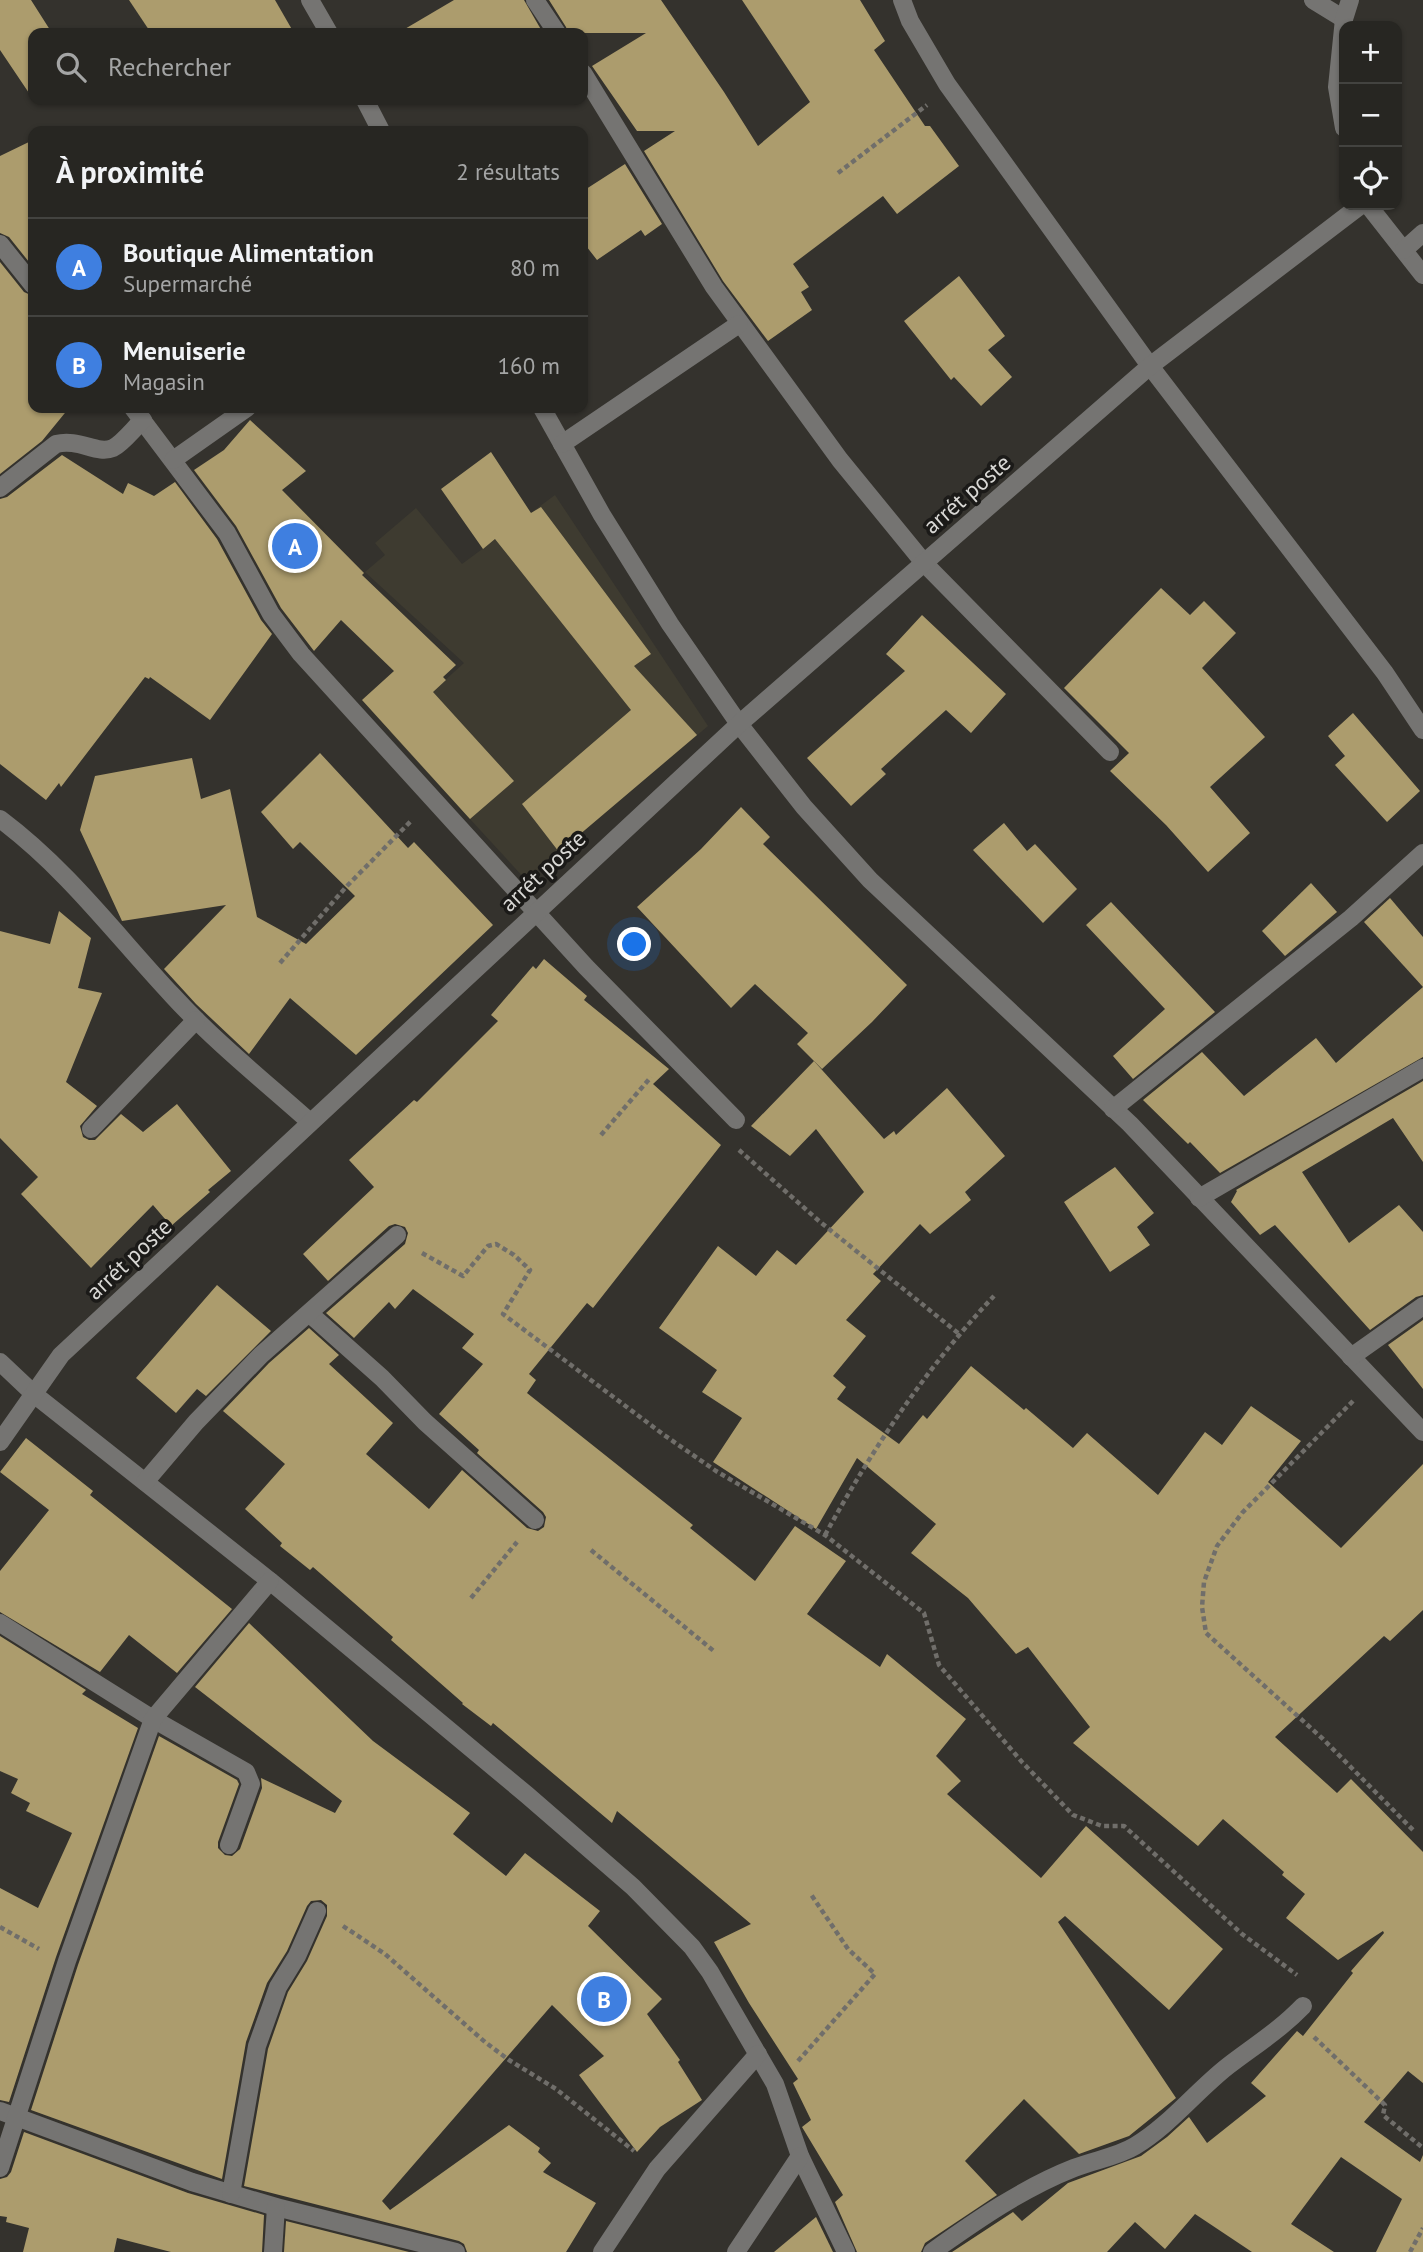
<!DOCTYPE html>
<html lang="fr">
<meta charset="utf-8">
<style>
:root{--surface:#272622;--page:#2f2e2a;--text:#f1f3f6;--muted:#a4a5a5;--line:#434340;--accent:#9eb3fd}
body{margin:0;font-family:"PT Sans",sans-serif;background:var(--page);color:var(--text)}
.controls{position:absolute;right:21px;top:21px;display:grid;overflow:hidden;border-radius:14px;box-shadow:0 2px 5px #0004}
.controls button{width:63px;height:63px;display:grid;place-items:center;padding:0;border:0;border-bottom:2px solid var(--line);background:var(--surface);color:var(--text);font:35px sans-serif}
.you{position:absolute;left:635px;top:945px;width:24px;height:24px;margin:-18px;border:5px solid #fff;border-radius:50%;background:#1a73e8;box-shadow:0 0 0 10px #1a73e833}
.badge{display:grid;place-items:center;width:46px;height:46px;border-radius:50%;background:var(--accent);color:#fff;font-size:23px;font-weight:700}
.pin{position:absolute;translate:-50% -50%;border:4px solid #fff;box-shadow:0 2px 7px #0006}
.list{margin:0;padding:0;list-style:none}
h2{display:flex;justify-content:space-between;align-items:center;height:91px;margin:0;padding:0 28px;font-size:30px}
h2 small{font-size:23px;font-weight:400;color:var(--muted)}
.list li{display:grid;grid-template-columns:46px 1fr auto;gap:21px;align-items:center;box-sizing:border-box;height:98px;padding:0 28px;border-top:2px solid var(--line)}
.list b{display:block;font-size:26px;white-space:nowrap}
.list p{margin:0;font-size:23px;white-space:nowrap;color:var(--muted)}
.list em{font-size:23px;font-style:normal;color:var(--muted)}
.icon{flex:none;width:38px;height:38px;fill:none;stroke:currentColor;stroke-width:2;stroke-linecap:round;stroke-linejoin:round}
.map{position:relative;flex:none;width:1423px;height:2252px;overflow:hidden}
.search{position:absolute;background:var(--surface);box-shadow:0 2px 5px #0004;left:28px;top:28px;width:560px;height:77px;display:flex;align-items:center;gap:18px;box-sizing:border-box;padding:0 24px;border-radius:14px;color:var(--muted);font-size:26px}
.panel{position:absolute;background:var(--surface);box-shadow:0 2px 5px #0004;left:28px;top:126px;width:560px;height:287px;border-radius:14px}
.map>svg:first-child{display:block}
.built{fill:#3e3b30}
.building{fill:#ac9c6d}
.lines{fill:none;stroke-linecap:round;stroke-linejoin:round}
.path{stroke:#706e6a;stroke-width:4.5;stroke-dasharray:5 3.5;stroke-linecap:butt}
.minor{stroke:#757472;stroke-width:18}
.labels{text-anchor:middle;stroke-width:7;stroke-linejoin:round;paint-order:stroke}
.street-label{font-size:23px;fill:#d9d8d5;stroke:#1b1a18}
</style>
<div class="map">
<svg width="1423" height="2252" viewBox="0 0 1423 2252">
<rect width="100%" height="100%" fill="#34322d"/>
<polygon class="built" points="555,495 708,726 526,880 389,731 464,663 365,572 385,555 375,543 416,508 462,564"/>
<g class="building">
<polygon points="0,0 31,0 52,33 33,33 33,99 0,50"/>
<polygon points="129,0 275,0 294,33 151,33"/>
<polygon points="454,0 524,0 543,33 398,33"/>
<polygon points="549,0 661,0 724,92 758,146 810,102 742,0 860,0 885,41 874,50 925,126 930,126 959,166 897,214 883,196 793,264 809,287 801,292 812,310 768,341 723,281 644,151 675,131 637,131 592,66 646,33 568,33 566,27"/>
<polygon points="33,140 33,267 9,237 0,233 0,156"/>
<polygon points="625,164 662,224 645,236 641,230 597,260 583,242 583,191"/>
<polygon points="0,262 24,292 33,296 33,408 69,408 42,441 0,474"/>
<polygon points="959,276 1005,336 988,350 1012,377 981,406 954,377 951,380 904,321"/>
<polygon points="250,420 306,471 282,490 364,573 362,575 456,665 443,677 446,680 433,692 514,781 470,819 362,700 394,671 341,620 314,651 281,608 236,526 194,470 224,450"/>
<polygon points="491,452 531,513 541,507 651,654 634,666 697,735 559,852 522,804 631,710 495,539 483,549 441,489"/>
<polygon points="62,455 123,494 128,483 154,496 175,482 217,539 261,620 272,634 210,720 150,677 149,679 145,677 61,787 59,783 46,800 0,764 0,499 7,497"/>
<polygon points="1161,588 1190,615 1204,601 1236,633 1202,668 1265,737 1210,787 1250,833 1208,872 1166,825 1110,771 1129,753 1064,688"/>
<polygon points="922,615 1006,694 971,733 946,710 881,769 886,774 851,806 807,758 905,671 886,654"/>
<polygon points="1353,713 1420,791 1387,822 1335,765 1345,756 1328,736"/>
<polygon points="320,753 408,848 414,842 493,925 356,1055 290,998 249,1054 196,1004 164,969 226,905 122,921 80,830 95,776 192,758 201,799 230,789 257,917 306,944 355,896 300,842 293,849 261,812"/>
<polygon points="741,807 770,837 763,844 907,985 872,1022 822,1069 797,1044 808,1033 755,984 731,1008 637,907 701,849"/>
<polygon points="1004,823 1027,851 1035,844 1077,889 1043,923 973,850"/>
<polygon points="1311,883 1337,912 1285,956 1262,931"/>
<polygon points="1390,898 1423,937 1423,987 1364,922"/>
<polygon points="1111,902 1215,1012 1133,1079 1113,1056 1165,1009 1086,925"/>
<polygon points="59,911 91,938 78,988 102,993 66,1082 97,1106 80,1126 83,1137 89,1140 95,1140 121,1114 143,1132 177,1104 231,1171 208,1190 210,1192 171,1226 153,1205 91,1268 21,1194 38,1177 0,1138 0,931 50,944"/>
<polygon points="544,959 587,996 584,1000 669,1069 653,1084 721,1145 593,1308 587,1303 529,1374 536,1380 527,1393 693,1525 690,1528 755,1581 795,1526 846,1561 807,1614 880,1667 887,1654 966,1719 936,1756 961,1781 947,1794 1041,1878 1086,1826 1223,1949 1169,2010 1065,1916 1058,1922 1176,2098 1129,2136 1079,2154 1024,2099 965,2161 997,2195 925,2243 921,2252 857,2252 835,2202 843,2195 802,2127 811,2120 793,2083 798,2079 749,2003 714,1942 751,1924 617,1811 612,1823 493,1723 491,1726 462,1704 463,1703 391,1640 393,1637 313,1567 310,1570 280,1546 282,1543 245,1509 285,1464 223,1411 269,1363 309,1328 339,1355 329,1364 393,1423 366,1454 429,1509 462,1470 527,1528 538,1531 544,1527 546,1517 543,1512 477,1453 479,1450 439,1414 483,1364 462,1348 474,1334 413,1289 395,1309 389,1302 354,1338 326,1313 405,1244 408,1233 405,1227 395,1224 389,1226 328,1281 303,1254 374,1187 349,1160 414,1100 417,1102 498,1021 491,1015 533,966 536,969"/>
<polygon points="1423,987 1423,1057 1220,1173 1190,1142 1188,1144 1143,1100 1202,1052 1244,1096 1316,1038 1336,1063"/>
<polygon points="814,1061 884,1139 894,1131 896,1135 947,1088 1005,1156 965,1192 971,1200 930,1234 920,1224 873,1274 881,1281 846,1320 866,1336 833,1376 846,1387 837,1399 899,1444 923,1415 927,1419 971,1366 1024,1410 1026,1408 1073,1448 1087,1433 1158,1495 1205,1432 1222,1445 1251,1406 1301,1441 1268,1482 1341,1548 1423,1464 1423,1610 1390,1641 1384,1636 1275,1737 1337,1793 1351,1779 1423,1852 1423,2083 1408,2071 1364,2122 1420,2162 1423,2155 1423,2252 1376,2252 1402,2199 1341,2157 1291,2224 1334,2252 1252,2252 1195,2214 1165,2249 1135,2222 1107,2252 952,2252 1013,2212 1022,2221 1068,2183 1141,2156 1167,2137 1189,2117 1207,2143 1266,2096 1251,2083 1297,2031 1303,2036 1353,1973 1351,1971 1384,1933 1383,1931 1338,1960 1286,1918 1305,1894 1282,1875 1284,1872 1223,1819 1198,1846 1073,1743 1090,1727 1028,1647 1016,1654 968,1598 911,1553 936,1524 857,1458 816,1529 713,1462 742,1418 702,1392 717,1370 659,1328 718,1246 756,1276 777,1250 796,1265 864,1192 816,1129 790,1156 751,1126"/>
<polygon points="1423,1081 1423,1162 1393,1118 1302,1172 1349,1243 1399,1205 1423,1232 1423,1295 1416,1297 1370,1330 1275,1225 1260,1235 1231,1202 1237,1191 1236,1190"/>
<polygon points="1115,1167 1154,1213 1137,1227 1150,1245 1110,1272 1064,1202"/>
<polygon points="217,1285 271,1331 206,1396 197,1389 176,1413 136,1378"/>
<polygon points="1423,1320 1423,1389 1388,1345"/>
<polygon points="26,1438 93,1491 90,1495 232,1609 177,1673 129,1635 100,1672 0,1612 0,1571 49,1510 0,1472"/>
<polygon points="249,1623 373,1741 470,1813 453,1834 506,1876 525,1853 600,1911 588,1926 662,1999 647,2014 680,2060 678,2062 702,2100 660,2127 637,2152 579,2075 604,2056 552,2005 382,2201 390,2210 509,2125 540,2148 538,2152 551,2163 543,2172 596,2203 566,2252 467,2252 464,2244 459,2241 244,2186 268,2049 288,1992 307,1961 327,1916 327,1905 321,1900 311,1901 307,1906 287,1951 267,1983 246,2042 222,2179 31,2110 78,1965 159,1736 237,1780 239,1784 218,1842 218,1848 225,1855 232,1856 240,1849 262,1788 261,1778 335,1813 342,1801 195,1687"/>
<polygon points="0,1636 86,1690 82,1694 138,1728 56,1957 9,2102 0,2100 0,1888 38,1908 72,1833 26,1811 30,1803 11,1793 18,1779 0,1771"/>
<polygon points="24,2132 188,2193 264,2215 262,2252 171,2252 117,2238 114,2252 23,2252 29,2228 6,2222 7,2217 0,2216 0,2179 7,2177 11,2172"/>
<polygon points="816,2217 833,2252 774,2252"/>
<polygon points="286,2221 409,2252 284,2252"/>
</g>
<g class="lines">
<g class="path">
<polyline points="838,173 927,105"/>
<polyline points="280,963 346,887 412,820"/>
<polyline points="601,1135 651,1077"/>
<polyline points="739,1150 819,1221 958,1333"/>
<polyline points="422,1253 463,1276 488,1246 496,1244 514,1255 530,1270 503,1314 664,1435 716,1471 825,1535 924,1613 939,1665 1022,1762 1073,1815 1102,1826 1124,1826 1242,1934 1297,1975"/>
<polyline points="1353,1401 1242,1513 1217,1546 1204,1582 1202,1607 1206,1633 1323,1739 1415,1832"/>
<path d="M825 1535C873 1448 926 1368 994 1296"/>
<polyline points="591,1550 715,1652"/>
<polyline points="471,1598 517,1542"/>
<polyline points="343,1926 385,1954 485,2042 509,2060 556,2089 634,2151"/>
<polyline points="0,1927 39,1949"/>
<polyline points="1314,2037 1385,2105 1383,2115 1423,2148"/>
<polyline points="798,2061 875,1974 848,1949 810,1893"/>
<polyline points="1410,2252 1423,2228"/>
</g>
<g class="minor">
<polyline points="310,0 329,33"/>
<polyline points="535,0 557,33"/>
<polyline points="902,0 910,21 947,84 1150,366 1385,673 1423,730"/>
<polyline points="1313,0 1344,19"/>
<polyline points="583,73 714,287 840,460 925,564 1110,752"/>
<polyline points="365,100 381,131"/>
<polyline points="1344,128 1337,87 1344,19 1350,0"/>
<polyline points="1368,205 1423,275"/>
<polyline points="0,244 33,285"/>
<polyline points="1404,250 1423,233"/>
<polyline points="133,408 227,533 271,614 301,654 586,967 736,1120"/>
<polyline points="542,408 602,515 670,624 739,724 804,807 870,880 1130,1124 1423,1432"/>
<polyline points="562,444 739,324"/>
<polyline points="173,460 247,408"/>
<path d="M0 488 56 444C79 438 97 455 113 448 123 443 134 428 143 420"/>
<path d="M0 819C68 870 115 934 172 995 214 1041 264 1081 310 1122"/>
<polyline points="1113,1109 1351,918 1423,853"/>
<polyline points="91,1129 196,1020"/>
<polyline points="1199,1198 1423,1068"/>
<polyline points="310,1314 382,1378 425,1422 535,1520"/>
<polyline points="1351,1357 1423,1306"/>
<polyline points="0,1362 35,1395 270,1581 527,1795 633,1887 692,1947 710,1972 775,2084 800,2156 846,2252"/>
<polyline points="0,1442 61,1355 739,724 1150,366 1361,205"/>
<polyline points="145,1482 196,1422 261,1355 397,1235"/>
<polyline points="0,1623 153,1719 246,1772 251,1784 229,1845"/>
<polyline points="0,2111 192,2182 276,2207 456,2252"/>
<polyline points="0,2168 67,1961 153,1719 270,1581"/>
<polyline points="231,2194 257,2046 278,1987 297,1956 317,1911"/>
<polyline points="273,2252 276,2207"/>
<polyline points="602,2252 657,2169 758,2054"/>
<polyline points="736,2252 800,2156"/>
<path d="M932 2252C977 2220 1023 2188 1074 2168 1094 2160 1117 2157 1135 2146 1170 2125 1196 2091 1228 2066 1254 2046 1280 2030 1303 2006"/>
</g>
</g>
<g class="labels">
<g class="street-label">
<text transform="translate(967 494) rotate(-41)" y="8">arrét poste</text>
<text transform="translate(543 871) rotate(-43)" y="8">arrét poste</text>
<text transform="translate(129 1259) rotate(-43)" y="8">arrét poste</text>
</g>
</g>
</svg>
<div class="controls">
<button>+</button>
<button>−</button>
<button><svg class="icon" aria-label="locate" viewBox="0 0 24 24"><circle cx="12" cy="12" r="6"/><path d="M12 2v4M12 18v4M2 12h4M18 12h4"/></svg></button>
</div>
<div class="you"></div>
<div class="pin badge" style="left:295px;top:546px;background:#3f7fe0">A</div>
<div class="pin badge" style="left:604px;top:1999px;background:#3f7fe0">B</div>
<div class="search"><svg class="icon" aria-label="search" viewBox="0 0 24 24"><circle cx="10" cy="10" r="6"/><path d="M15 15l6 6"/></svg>Rechercher</div>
<section class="panel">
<h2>À proximité<small>2 résultats</small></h2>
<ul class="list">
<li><span class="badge" style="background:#3f7fe0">A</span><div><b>Boutique Alimentation</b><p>Supermarché</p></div><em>80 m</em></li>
<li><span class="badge" style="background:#3f7fe0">B</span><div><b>Menuiserie</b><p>Magasin</p></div><em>160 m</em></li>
</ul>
</section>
</div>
